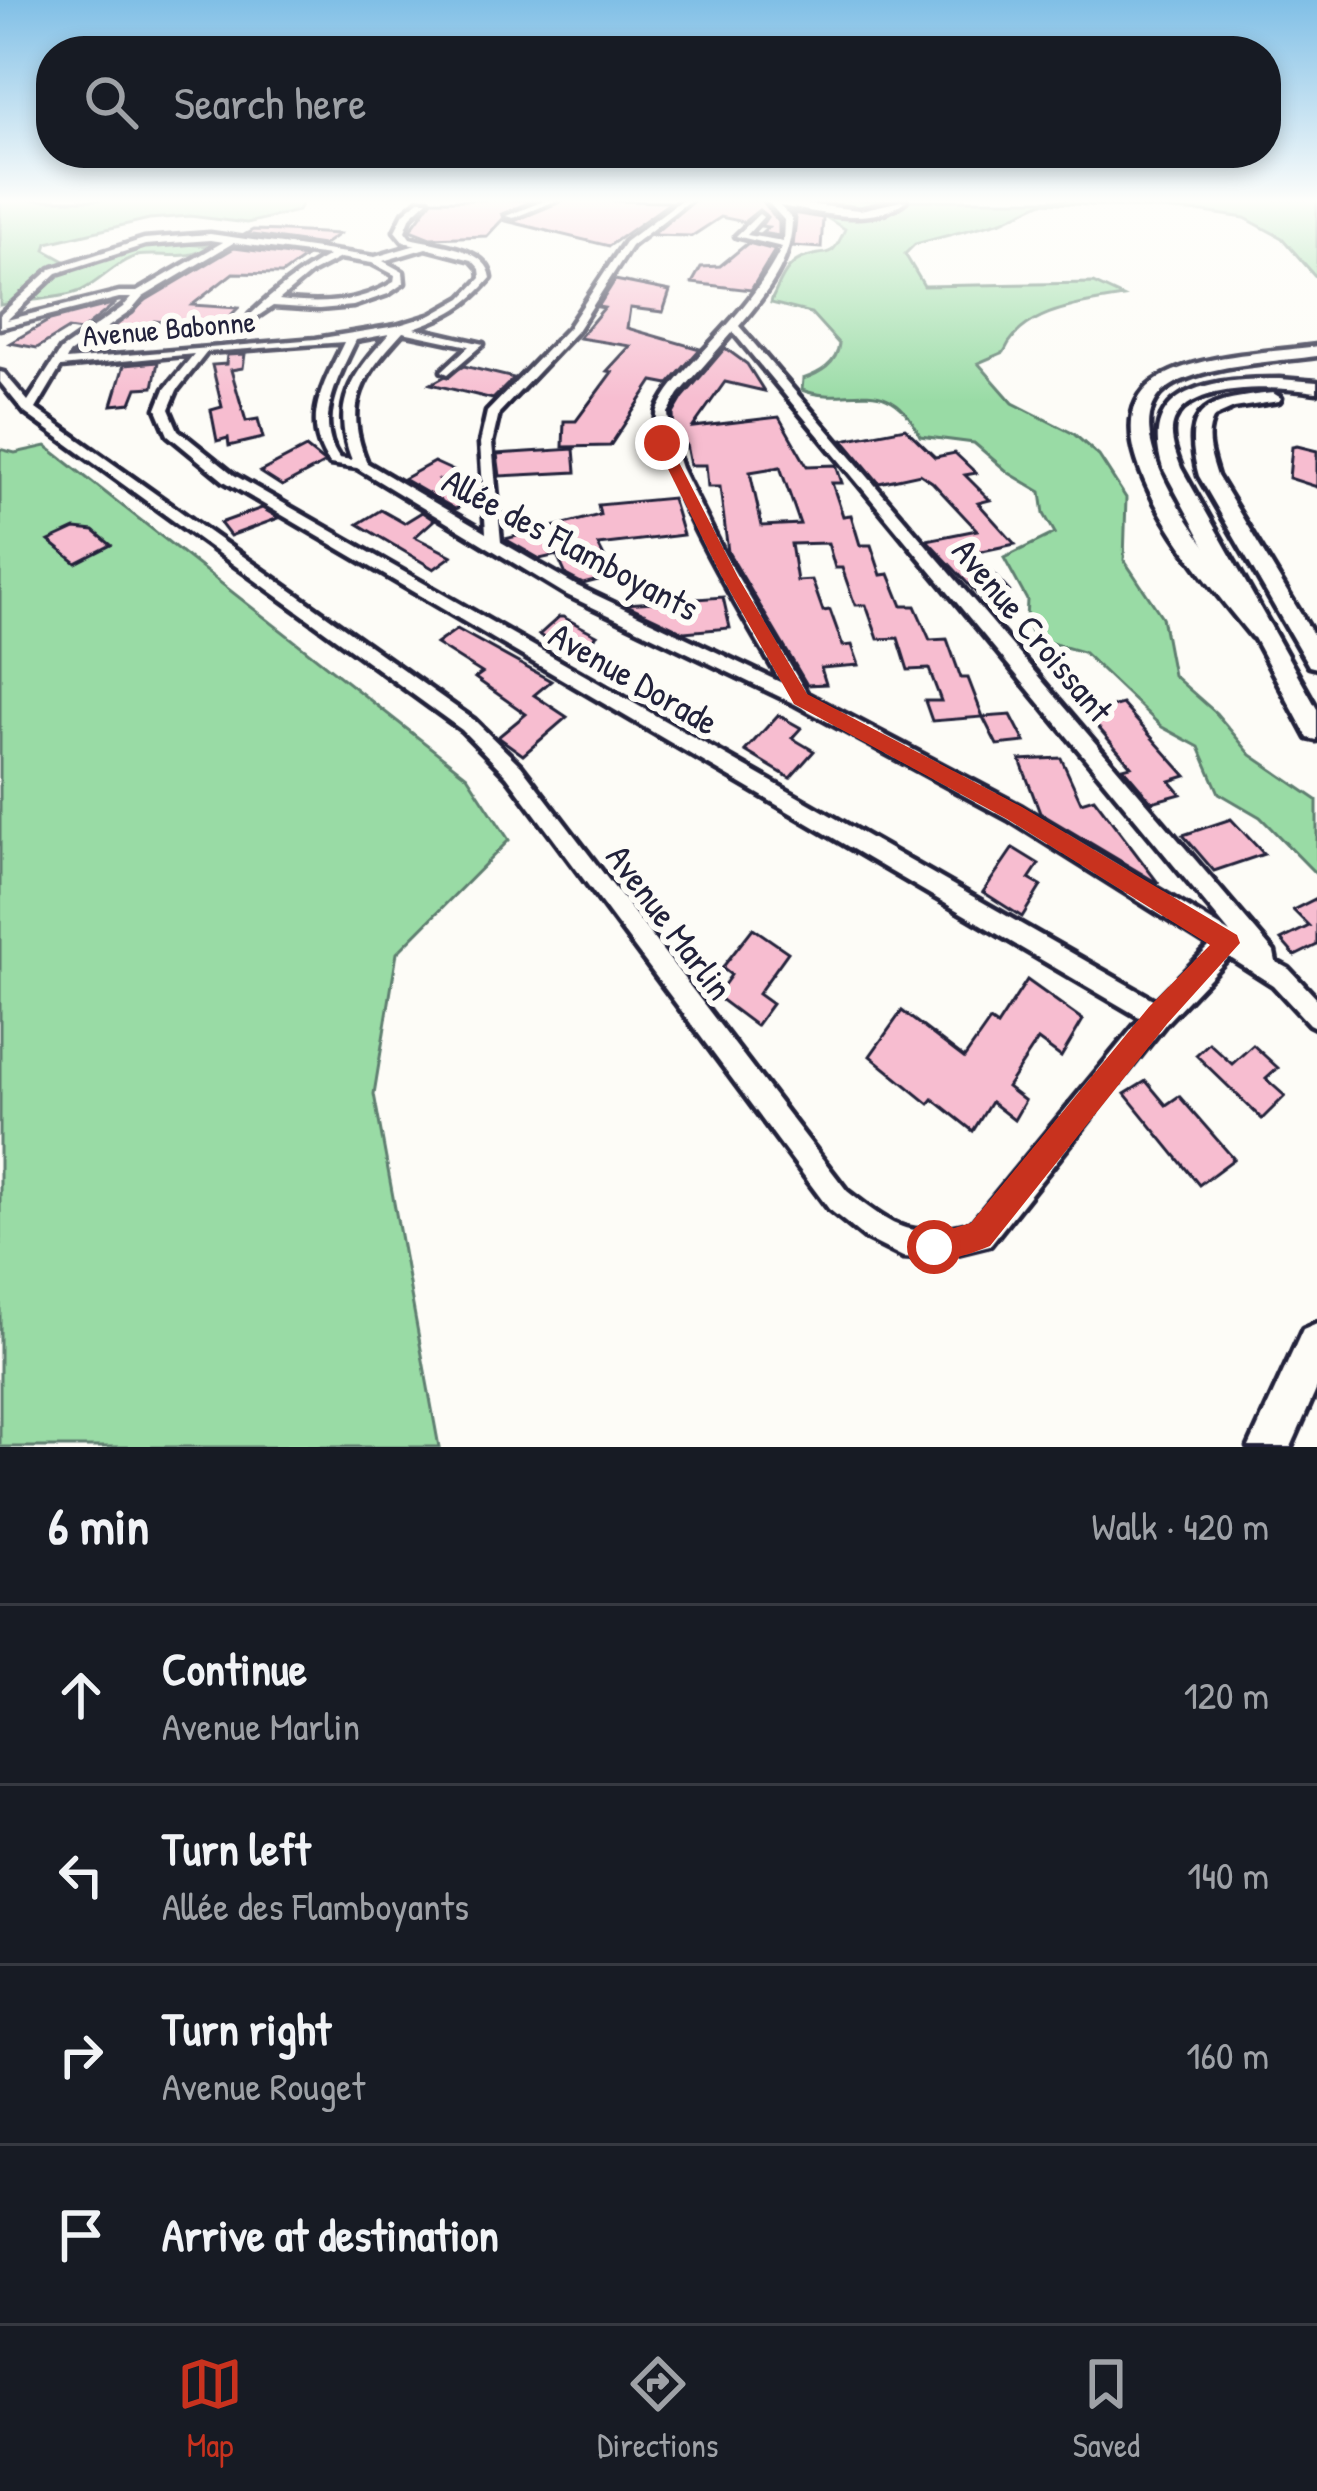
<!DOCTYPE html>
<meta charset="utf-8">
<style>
:root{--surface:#171b24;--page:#20242c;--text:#f1f3f6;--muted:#9ea1a6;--line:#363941;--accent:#c8321e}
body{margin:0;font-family:"Patrick Hand",sans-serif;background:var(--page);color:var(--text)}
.stop{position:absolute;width:36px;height:36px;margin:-27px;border:9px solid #c8321e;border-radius:50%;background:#fff}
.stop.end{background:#c8321e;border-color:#fff;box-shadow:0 3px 12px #0008}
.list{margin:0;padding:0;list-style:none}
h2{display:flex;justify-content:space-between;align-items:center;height:156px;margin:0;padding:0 48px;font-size:51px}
h2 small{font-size:39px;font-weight:400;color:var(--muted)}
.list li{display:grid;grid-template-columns:78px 1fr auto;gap:36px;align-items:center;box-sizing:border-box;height:180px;padding:0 48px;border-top:3px solid var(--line)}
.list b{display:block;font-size:45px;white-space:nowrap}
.list p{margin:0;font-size:39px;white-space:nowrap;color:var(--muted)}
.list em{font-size:39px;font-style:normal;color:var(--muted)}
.icon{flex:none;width:66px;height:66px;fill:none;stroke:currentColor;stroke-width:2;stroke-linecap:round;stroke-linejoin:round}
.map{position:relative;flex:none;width:1317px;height:1447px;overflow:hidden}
.search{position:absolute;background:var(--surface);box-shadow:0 6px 18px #0003;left:36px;right:36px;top:36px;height:132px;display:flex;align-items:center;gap:30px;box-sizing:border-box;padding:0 42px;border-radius:48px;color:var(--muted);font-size:45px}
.sheet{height:876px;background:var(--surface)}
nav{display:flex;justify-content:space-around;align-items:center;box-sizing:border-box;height:168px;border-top:3px solid var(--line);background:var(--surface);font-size:33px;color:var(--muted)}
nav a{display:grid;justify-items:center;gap:6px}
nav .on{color:var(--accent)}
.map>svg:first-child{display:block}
.green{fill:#99dba5;stroke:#5e7e70;stroke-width:3}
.building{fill:#f7bdd0;stroke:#22223b;stroke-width:3;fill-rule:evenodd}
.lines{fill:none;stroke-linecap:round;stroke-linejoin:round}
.street-casing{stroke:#22223b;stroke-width:9}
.secondary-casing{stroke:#22223b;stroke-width:9}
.primary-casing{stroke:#22223b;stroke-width:9}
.street{fill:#fdfcf7;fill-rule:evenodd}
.secondary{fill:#fdfcf7;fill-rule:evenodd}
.primary{fill:#fdfcf7;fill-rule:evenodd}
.route{fill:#c8321e}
.labels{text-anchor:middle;stroke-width:12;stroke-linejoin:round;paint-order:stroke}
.far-street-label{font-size:30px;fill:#22223b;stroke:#fdfcf7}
.street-label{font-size:36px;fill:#22223b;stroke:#fdfcf7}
</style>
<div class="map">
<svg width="1317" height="1447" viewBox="0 0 1317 1447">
<rect width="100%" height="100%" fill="#fdfcf7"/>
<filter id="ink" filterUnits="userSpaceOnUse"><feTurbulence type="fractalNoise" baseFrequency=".00833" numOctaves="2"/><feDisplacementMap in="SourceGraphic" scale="24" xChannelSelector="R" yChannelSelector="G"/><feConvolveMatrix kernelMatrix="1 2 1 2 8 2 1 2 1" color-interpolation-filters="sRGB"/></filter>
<g filter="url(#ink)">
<g class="green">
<path d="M0 200H303L298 211 247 223 190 216 149 219 47 243 45 250 72 265 159 242 210 246C190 262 162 252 137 256 117 261 101 281 82 290 63 299 24 300 0 305Z"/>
<path d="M819 200H1317V278L1282 238 1245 218 1204 212 1043 202 1002 221 915 244 905 254 924 286 1093 283 1123 297C1082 304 1022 310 1004 352L978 363 1013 403 1074 434 1099 456 1126 498 1124 560 1162 617 1173 675 1216 713 1251 755 1317 800V875L1260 817 1219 793 1199 747 1162 727 1083 652 1044 641 1031 632 1026 620 1027 600 1004 558 1055 533 1044 514 1041 492 1009 473 974 443 920 436C889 368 848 408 802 390L803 379C820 373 837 364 839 344L811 313 771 303 772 299C779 285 786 265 801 259 828 247 830 264 845 229L824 216 816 204Z"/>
<polygon points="46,446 467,776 509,840 397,953 374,1094 439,1447 0,1447 0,449 15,453"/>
</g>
<g class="building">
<polygon points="432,200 535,200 502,214 512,222 561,200 671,202 609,246 502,220 487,236 430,238 410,230"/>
<polygon points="694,200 762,200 779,222 779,236 761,233 768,227 761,226 767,217 759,210 744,222 721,217 692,236 652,235"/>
<polygon points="792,213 823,218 821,248 793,246 796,219"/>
<polygon points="253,230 285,231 339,234 323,245 246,234"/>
<polygon points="748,243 775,250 751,290 692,283 701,267 720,266"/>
<polygon points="234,248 306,257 282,274 233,273 192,305 238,308 220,326 154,321 135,336 107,333 146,300"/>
<polygon points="615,280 670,291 663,312 630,308 627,328 700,349 669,384 653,381 610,446 563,447 564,421 576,421 612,372 607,371 630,346 579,338 604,308 598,307"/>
<polygon points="116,303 81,331 68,329 37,348 10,343 50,320"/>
<path d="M725 348 747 364 764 391 725 382 693 427 779 417 807 466 836 465 842 483H832L843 516 851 515 860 545H871L881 575 889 574 902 606H915L930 640 947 639 961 678H968L983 717 932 721 925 701H941L929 669 908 670 898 638 878 639 866 605H855L842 568H835L828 543 791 544 797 581 812 580 823 611 830 610 843 646 852 645 859 665 821 668 826 684 807 685 728 552 720 487H708L706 465H690L686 445H679L674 434 673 414 683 397ZM780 467 800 524 762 526 750 472Z"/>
<polygon points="245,354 243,368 231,370 246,421 258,419 263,438 229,446 228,438 217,441 211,410 222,407 212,365 226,364 227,355"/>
<polygon points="158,362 153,387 137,388 131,403 112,405 124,365"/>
<polygon points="464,366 514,378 493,399 431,384"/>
<polygon points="905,428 935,457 955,453 976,473 965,475 990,500 978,503 1015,544 973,553 1009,591 982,599 927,540 977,530 932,482 920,474 879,483 843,440"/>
<polygon points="1297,446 1317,451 1317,487 1289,478 1292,447"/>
<polygon points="306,448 325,463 282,486 260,472"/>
<polygon points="574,449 576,472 500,476 497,454"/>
<polygon points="434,462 469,478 441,480 473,500 455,509 403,479"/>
<polygon points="672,498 683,535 598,545 614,576 583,584 566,575 557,555 540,559 505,539 600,515 598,505"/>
<polygon points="262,508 279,518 230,536 220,523"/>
<polygon points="381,510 404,523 422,512 434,520 415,537 452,556 434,569 358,524"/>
<polygon points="75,529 94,531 111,545 76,563 49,541"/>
<polygon points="723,597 730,628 684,632 625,604"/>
<polygon points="559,617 563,617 597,635 576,655 539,635"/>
<polygon points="457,629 551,681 534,695 567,717 523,755 498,737 526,714 475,678 482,673 436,644"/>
<polygon points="1122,704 1186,776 1170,781 1181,794 1152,802 1123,768 1131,766 1087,714"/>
<polygon points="778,715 801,728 792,738 814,751 790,778 745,751"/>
<polygon points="1011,715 1025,742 997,745 983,717"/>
<polygon points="1061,758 1081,802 1094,798 1159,884 1040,813 1020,760"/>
<polygon points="1231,819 1264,854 1214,871 1183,835"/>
<polygon points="1013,848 1039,864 1029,879 1041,886 1022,917 983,892"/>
<polygon points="1317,898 1317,945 1295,956 1281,940 1309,926 1293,910"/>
<polygon points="753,928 788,952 758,994 772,1004 756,1026 716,996 731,975 722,968"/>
<polygon points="1027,980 1083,1020 1061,1057 1038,1040 1007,1087 1025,1101 1014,1120 991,1102 973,1131 933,1099 929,1104 870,1056 902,1011 964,1058 990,1021 997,1026"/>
<polygon points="1209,1043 1232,1064 1253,1045 1278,1068 1266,1079 1285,1096 1262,1119 1196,1055"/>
<polygon points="1146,1081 1166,1105 1179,1096 1234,1159 1199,1185 1125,1094"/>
</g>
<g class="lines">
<defs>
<g id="street">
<path d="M419 200H428L411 216 405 231 410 238C436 245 487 247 491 278 467 306 448 316 414 328L483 344 448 374 442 371 444 369 469 346 403 332C363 376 342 403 367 463L486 533 480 443 487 412 568 328 625 242 681 200H690L631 246 576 332 499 413 492 443 501 542 577 586 782 683C756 638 639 450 659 408 670 384 693 363 711 343 739 313 764 284 782 247L736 236 759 214 763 217 747 235 783 241 784 220 766 200 860 210 906 200C872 228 820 212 780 206L792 219C792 263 766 294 739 326L1274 952 1276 962 1289 969 1317 999V1028L1309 1024 1273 985 1229 957 1166 1023 990 1245 933 1259 903 1257 865 1238 829 1209 507 776 462 730 25 413 0 382V372L4 373 28 401 61 350 123 307 131 298H119L0 328V315L51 269 144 239 210 234 375 257 416 245 404 242 395 231 404 213ZM210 240 223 242 137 292H119L7 320 57 273 145 245ZM233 243 329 256C299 272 273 293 250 315L255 318 273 306 319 309 353 306 388 294 404 283 403 272 383 261 426 248 472 260 480 269 481 278 462 298 432 315 396 326 316 339 66 360 69 354 131 311 143 297ZM340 258 372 263 395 275 394 282C358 304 320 305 279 300L311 273ZM733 332 1230 933 1022 807 807 694 724 554 681 468 670 435 668 413 679 394ZM389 334C352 375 330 404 352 460L339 458C313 421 339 376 356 340ZM344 342C324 384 300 421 330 464L357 468 565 594 795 704 1008 819 1210 946 1156 1001 234 475 178 430 169 409 177 390 207 352ZM194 354 165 389 157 409 168 435 224 481 1141 1018 972 1223C907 1239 898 1230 847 1191L521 766 474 720 36 409 61 367Z"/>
<polygon points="546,200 557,200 513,218 506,216"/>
</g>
<g id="secondary">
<path d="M1280 379 1317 382V392C1282 387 1191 380 1174 421 1168 436 1176 454 1181 468L1317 709V740L1308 738 1163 468C1136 384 1219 379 1280 379Z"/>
<path d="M1273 393 1281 398 1279 401 1234 408 1214 417C1203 436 1211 456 1217 476L1317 641V668L1309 666 1199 476C1179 404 1210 400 1273 393Z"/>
<polygon points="1317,1323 1317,1388 1291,1447 1249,1447 1303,1329"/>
</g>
<path id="primary" d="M1317 346V356C1275 362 1198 364 1165 390 1104 439 1236 586 1270 625L1273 631 1261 640 1252 637C1214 590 1079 436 1154 382 1192 354 1271 353 1317 346Z"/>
</defs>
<use href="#street" class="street-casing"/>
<use href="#secondary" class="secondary-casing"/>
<use href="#primary" class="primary-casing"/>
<use href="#street" class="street"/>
<use href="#secondary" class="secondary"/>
<use href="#primary" class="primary"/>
</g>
</g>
<linearGradient id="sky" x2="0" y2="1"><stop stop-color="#80bfe6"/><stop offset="0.5" stop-color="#fefefb"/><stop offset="1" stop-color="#fefefb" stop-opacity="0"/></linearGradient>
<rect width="1317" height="402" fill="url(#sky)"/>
<path class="route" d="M662 439 669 443 738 577 807 694 1022 807 1237 935 1240 943 1167 1024 990 1246C972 1253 943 1265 924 1258L920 1247 924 1237 971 1223 1149 1007 1210 945 1007 819 794 704 722 577 655 443Z"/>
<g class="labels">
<g class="far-street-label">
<text transform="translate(169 329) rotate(-5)" y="10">Avenue Babonne</text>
</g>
<g class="street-label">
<text transform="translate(571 544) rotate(28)" y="13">Allée des Flamboyants</text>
<text transform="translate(1033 630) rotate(50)" y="13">Avenue Croissant</text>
<text transform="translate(634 678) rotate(30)" y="13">Avenue Dorade</text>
<text transform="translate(670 922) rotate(53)" y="13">Avenue Marlin</text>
</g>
</g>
</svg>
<div class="stop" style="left:934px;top:1247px"></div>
<div class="stop end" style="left:662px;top:443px"></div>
<div class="search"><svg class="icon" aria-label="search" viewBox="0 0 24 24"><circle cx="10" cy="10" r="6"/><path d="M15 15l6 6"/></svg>Search here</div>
</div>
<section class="sheet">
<h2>6 min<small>Walk · 420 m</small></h2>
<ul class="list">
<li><svg class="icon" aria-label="ahead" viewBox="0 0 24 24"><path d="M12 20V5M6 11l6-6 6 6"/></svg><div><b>Continue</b><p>Avenue Marlin</p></div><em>120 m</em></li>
<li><svg class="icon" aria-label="left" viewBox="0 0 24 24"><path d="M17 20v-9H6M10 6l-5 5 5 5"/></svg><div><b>Turn left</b><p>Allée des Flamboyants</p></div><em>140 m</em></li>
<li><svg class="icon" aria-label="right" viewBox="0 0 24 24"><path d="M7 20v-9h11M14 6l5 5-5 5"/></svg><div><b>Turn right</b><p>Avenue Rouget</p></div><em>160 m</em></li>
<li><svg class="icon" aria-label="arrive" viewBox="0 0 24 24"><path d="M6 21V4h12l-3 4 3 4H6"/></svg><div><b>Arrive at destination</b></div></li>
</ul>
</section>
<nav>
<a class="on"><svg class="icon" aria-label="map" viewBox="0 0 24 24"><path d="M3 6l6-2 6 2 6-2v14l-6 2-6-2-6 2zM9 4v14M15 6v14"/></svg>Map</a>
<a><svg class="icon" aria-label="directions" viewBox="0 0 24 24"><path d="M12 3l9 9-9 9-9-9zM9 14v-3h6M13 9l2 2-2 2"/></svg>Directions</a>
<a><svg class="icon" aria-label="saved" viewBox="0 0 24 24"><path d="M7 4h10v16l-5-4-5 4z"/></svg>Saved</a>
</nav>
